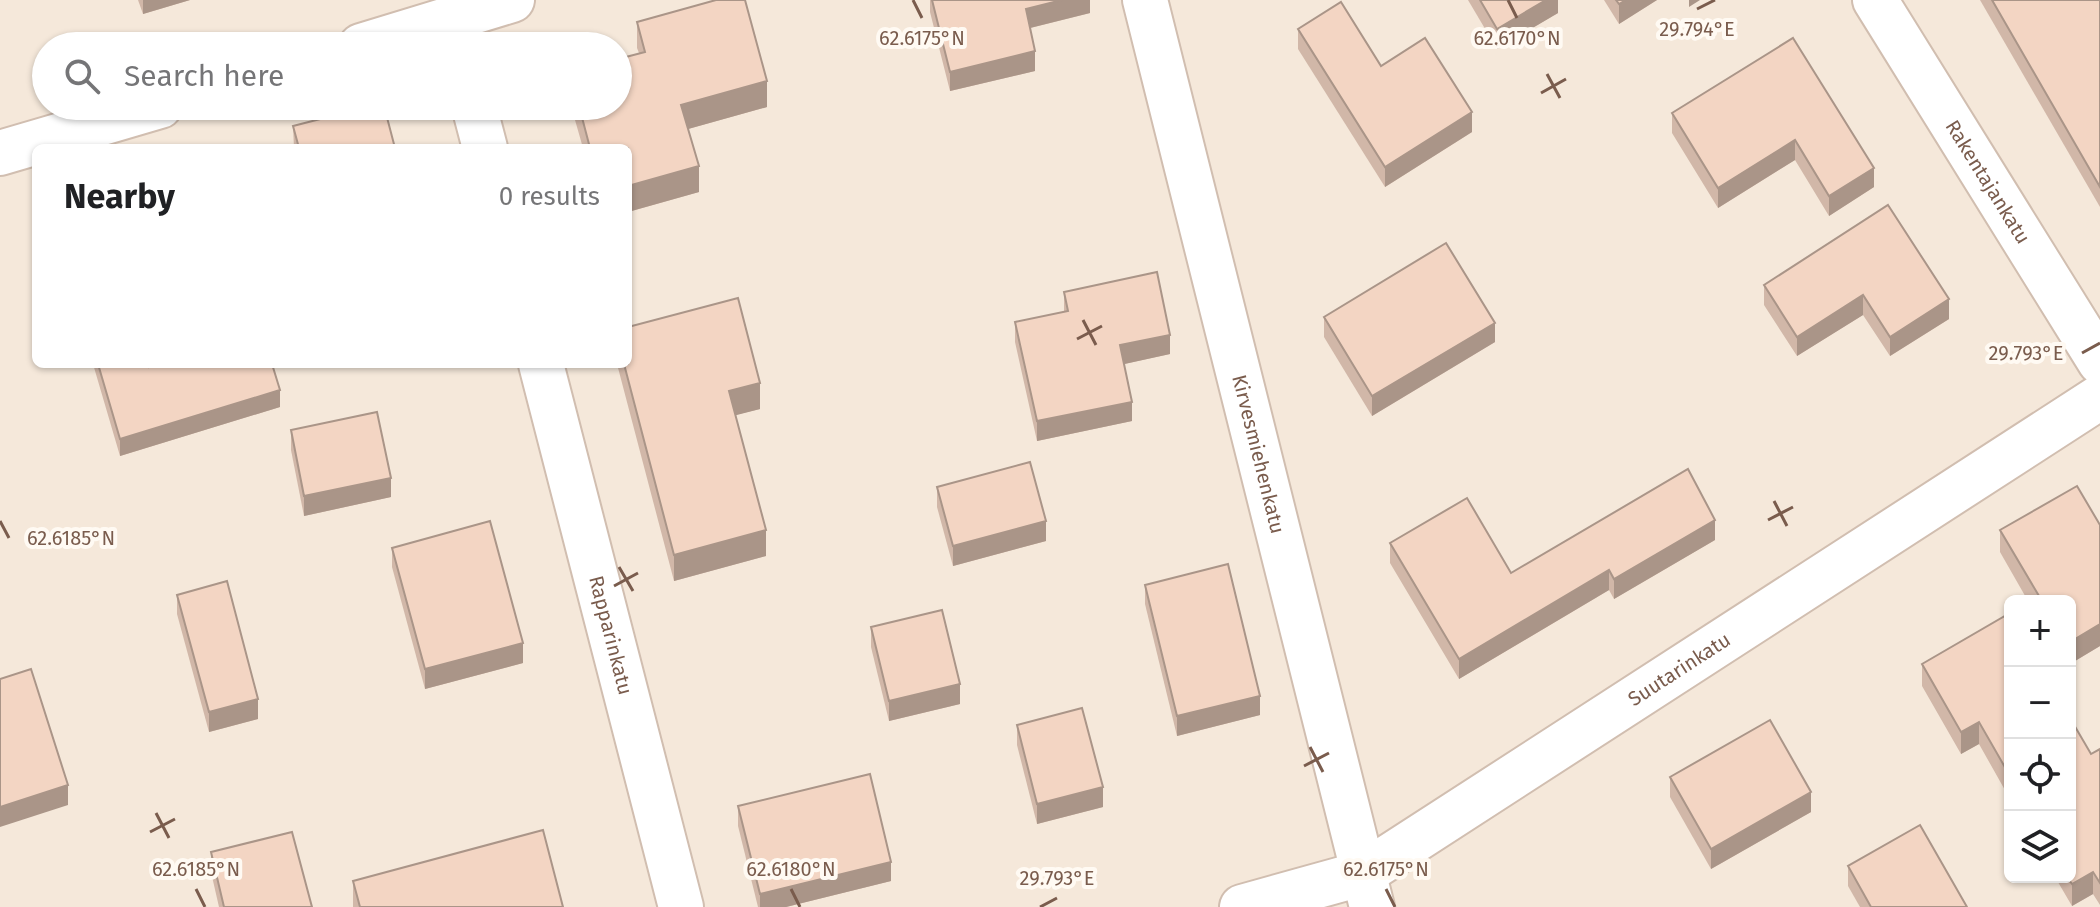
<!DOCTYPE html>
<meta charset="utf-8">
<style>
:root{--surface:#fff;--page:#f6f6f6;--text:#202124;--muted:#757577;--line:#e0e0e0}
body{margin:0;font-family:"Fira Sans",sans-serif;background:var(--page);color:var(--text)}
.controls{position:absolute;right:24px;bottom:24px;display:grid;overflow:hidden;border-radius:12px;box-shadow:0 2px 6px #0004}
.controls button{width:72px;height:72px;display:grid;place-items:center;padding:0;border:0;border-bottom:2px solid var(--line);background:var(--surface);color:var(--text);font:40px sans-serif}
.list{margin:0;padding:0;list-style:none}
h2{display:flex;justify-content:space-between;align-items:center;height:104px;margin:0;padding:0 32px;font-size:34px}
h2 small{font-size:26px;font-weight:400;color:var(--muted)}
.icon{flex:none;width:44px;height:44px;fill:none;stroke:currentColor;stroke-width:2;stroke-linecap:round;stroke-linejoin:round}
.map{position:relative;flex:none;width:2100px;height:907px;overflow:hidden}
.search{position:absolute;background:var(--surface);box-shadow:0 2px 6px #0004;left:32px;top:32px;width:600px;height:88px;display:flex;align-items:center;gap:20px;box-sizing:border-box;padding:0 28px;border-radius:44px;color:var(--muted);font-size:30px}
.panel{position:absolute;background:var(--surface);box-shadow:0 2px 6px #0004;left:32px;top:144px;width:600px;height:224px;border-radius:12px}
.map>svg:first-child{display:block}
.residential{fill:#f5e8da;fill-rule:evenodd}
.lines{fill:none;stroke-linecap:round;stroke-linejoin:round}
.minor-casing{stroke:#d1beb0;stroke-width:48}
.minor{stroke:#fff;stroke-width:44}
.wall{fill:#d1b7a8}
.shaded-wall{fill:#aa9588}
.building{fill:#f3d5c3;stroke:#aa9588;stroke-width:2}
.ticks{fill:none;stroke:#7a5c4d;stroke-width:3}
.labels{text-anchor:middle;stroke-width:8;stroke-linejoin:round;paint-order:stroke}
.street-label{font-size:20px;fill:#7a5c4d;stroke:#fffaf3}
.ticks-label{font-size:20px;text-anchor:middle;fill:#7a5c4d;stroke:#fffaf3;stroke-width:8;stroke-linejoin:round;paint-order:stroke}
</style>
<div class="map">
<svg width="2100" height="907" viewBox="0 0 2100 907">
<rect width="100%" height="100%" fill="#fdf6ec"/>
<path class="residential" d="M0 0H2100V907H0ZM46 46H618V106H46ZM36 148H628V364H36ZM2010 601H2070V877H2010Z"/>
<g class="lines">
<defs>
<g id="minor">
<path id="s1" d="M1145 0 1372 907"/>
<path id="s2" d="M1875 0 2100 362"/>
<polyline points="361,46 512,0"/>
<polyline points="474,106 485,148"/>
<polyline points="0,153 160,106"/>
<path id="s3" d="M541 364 681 907"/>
<path id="s4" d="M1242 907 1364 873 2100 397"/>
</g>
</defs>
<use href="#minor" class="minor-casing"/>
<use href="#minor" class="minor"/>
</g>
<g class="wall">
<polygon points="138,0 190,0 143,14"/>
<polygon points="930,0 1090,0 1090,13 1030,28 1035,71 950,91 930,12"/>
<polygon points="1468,0 1558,0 1558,13 1497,49"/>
<polygon points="1604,0 1657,0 1619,24"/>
<polygon points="1980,0 2100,0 2100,207"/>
<polygon points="637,22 767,107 688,129 699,192 628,212 628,148 583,148 571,106 618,106 639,53 637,48"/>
<polygon points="1298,29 1381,66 1472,132 1385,187 1298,49"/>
<polygon points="1793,38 1874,187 1829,216 1795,160 1718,208 1672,133 1672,113"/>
<polygon points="293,126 395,148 294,148"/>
<polygon points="1888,205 1949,319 1890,356 1863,315 1797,356 1764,305 1764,285"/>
<polygon points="1064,292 1170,354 1124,364 1132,421 1037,441 1015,342 1015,322 1064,312"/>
<polygon points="1324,317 1495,342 1372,416 1324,337"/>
<polygon points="93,364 148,364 149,367 280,407 120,456"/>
<polygon points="617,364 628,364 760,409 735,415 766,556 674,581"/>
<polygon points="291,430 391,497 304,516 291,450"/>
<polygon points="937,487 1046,541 953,566 937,507"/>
<polygon points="2100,525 2100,646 2070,664 2070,601 2028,601 2000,552 2000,530"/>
<polygon points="1715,540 1614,599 1609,590 1459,679 1390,563 1390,543 1511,573"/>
<polygon points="392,548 523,663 425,689 392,567"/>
<polygon points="1145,585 1260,715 1177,736 1145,604"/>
<polygon points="177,595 258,719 209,732 177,614"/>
<polygon points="2010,613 2010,799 1979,744 1961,754 1922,686 1922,664"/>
<polygon points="871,627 960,704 889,721 871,647"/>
<polygon points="1017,725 1103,807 1037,824 1017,745"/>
<polygon points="2100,749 2100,905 2093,894 2072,906 2055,877 2070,877 2091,754"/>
<polygon points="1670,777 1811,812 1711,869 1670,797"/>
<polygon points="738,806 891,881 786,907 758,907 738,826"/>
<polygon points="211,852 312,907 219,907 211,872"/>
<polygon points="1848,866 1967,907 1860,907 1848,886"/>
<polygon points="353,881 563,907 353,907"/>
</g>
<g class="shaded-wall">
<polygon points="143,0 190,0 143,14"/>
<polygon points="1062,0 1090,0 1090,13 1026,29 1026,9"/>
<polygon points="1546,0 1558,0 1558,13 1497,49 1497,29"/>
<polygon points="1626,0 1657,0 1619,24 1619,4"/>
<polygon points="1689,0 1700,0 1689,7"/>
<polygon points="1035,51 1035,71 950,91 950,72"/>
<polygon points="767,81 767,107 681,131 681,105"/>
<polygon points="1472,112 1472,132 1385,187 1385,167"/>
<polygon points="1795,140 1795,160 1718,208 1718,188"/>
<polygon points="699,166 699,192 628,212 628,186"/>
<polygon points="1874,168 1874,187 1829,216 1829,196"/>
<polygon points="1863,295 1863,315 1797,356 1797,337"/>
<polygon points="1949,299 1949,319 1890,356 1890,337"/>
<polygon points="1495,323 1495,342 1372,416 1372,396"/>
<polygon points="1170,335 1170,354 1120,365 1120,345"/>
<polygon points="760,383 760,409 729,417 729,391"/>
<polygon points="280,390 280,407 120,456 120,439"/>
<polygon points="1132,402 1132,421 1037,441 1037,421"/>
<polygon points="391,478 391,497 304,516 304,496"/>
<polygon points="1715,520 1715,540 1614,599 1614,579"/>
<polygon points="1046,521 1046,541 953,566 953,546"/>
<polygon points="766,530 766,556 674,581 674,555"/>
<polygon points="1609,570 1609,590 1459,679 1459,659"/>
<polygon points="2100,624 2100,646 2070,664 2070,642"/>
<polygon points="523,643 523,663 425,689 425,669"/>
<polygon points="960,684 960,704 889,721 889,701"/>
<polygon points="1260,696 1260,715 1177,736 1177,716"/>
<polygon points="258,699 258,719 209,732 209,712"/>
<polygon points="1979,722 1979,744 1961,754 1961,732"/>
<polygon points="68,785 68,805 0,827 0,807"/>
<polygon points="1103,787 1103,807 1037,824 1037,804"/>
<polygon points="1811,792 1811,812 1711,869 1711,849"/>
<polygon points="891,862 891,881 786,907 760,907 760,894"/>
<polygon points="2093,872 2093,894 2072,906 2072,884"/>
</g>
<g class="building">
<polygon points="716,0 745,0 767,81 681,105 699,166 628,186 628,148 590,148 579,106 618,106 618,59 645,52 637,22"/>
<polygon points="932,0 1062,0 1026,9 1035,51 950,72"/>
<polygon points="1480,0 1546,0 1497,29"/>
<polygon points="1616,0 1626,0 1619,4"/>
<polygon points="1992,0 2100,0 2100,187"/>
<polygon points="1341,2 1381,66 1425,38 1472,112 1385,167 1298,29"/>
<polygon points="1793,38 1874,168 1829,196 1795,140 1718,188 1672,113"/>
<polygon points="371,106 384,106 395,148 299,148 293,126"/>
<polygon points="1888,205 1949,299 1890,337 1863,295 1797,337 1764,285"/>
<polygon points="1446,243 1495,323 1372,396 1324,317"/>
<polygon points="1157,272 1170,335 1120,345 1132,402 1037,421 1015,322 1068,311 1064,292"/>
<polygon points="738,298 760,383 729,391 766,530 674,555 624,364 628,364 628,327"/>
<polygon points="98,364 148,364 149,367 158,364 272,364 280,390 120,439"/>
<polygon points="377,412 391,478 304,496 291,430"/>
<polygon points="1030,462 1046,521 953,546 937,487"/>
<polygon points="1688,469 1715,520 1614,579 1609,570 1459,659 1390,543 1467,498 1511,573"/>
<polygon points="2077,486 2100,525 2100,624 2070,642 2070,601 2031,601 2039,596 2000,530"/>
<polygon points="490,521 523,643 425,669 392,548"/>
<polygon points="1228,564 1260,696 1177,716 1145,585"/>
<polygon points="227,581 258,699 209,712 177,595"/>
<polygon points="942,610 960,684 889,701 871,627"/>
<polygon points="2010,613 2010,776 1979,722 1961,732 1922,664"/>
<polygon points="31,669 68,785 0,807 0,679"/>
<polygon points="1082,708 1103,787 1037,804 1017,725"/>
<polygon points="2070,718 2091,754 2100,749 2100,883 2093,872 2072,884 2067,877 2070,877"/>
<polygon points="1770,720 1811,792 1711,849 1670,777"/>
<polygon points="870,774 891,862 760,894 738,806"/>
<polygon points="1920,825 1967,907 1871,907 1848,866"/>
<polygon points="543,830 563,907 360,907 353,881"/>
<polygon points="292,832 312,907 224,907 211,852"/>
</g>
<path class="ticks" d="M913 0 922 18M1508 0 1517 18M1697 9 1715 0M1547 74 1560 98M1541 93 1566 79M1083 320 1096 345M1077 339 1102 326M2082 353 2100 343M1774 501 1787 526M1768 520 1793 507M0 521 9 538M619 567 633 591M614 586 638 573M1310 747 1323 772M1304 766 1329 753M156 813 169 838M150 832 175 819M196 889 205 907M791 889 800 907M1386 889 1395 907M1040 907 1057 898"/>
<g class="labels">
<g class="street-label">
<text dy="7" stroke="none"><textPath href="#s2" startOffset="214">Rakentajankatu</textPath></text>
<text dy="7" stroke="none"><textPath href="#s1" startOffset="468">Kirvesmiehenkatu</textPath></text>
<text dy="7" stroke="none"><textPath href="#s3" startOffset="280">Rapparinkatu</textPath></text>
<text dy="7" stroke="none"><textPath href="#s4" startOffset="502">Suutarinkatu</textPath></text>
</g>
</g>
<g class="ticks-label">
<text x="1697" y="36">29.794°E</text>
<text x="922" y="45">62.6175°N</text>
<text x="1517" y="45">62.6170°N</text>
<text x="2026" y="360">29.793°E</text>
<text x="71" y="545">62.6185°N</text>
<text x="196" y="876">62.6185°N</text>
<text x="791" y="876">62.6180°N</text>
<text x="1386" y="876">62.6175°N</text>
<text x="1057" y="885">29.793°E</text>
</g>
</svg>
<div class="controls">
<button>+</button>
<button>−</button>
<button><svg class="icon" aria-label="locate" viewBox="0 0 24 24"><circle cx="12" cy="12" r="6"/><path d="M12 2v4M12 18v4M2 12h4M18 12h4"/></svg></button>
<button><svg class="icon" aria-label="layers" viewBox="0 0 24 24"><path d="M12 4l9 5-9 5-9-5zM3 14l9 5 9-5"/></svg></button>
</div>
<div class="search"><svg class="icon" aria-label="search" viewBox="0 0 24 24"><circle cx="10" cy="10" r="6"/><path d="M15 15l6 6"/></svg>Search here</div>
<section class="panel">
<h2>Nearby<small>0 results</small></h2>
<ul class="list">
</ul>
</section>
</div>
